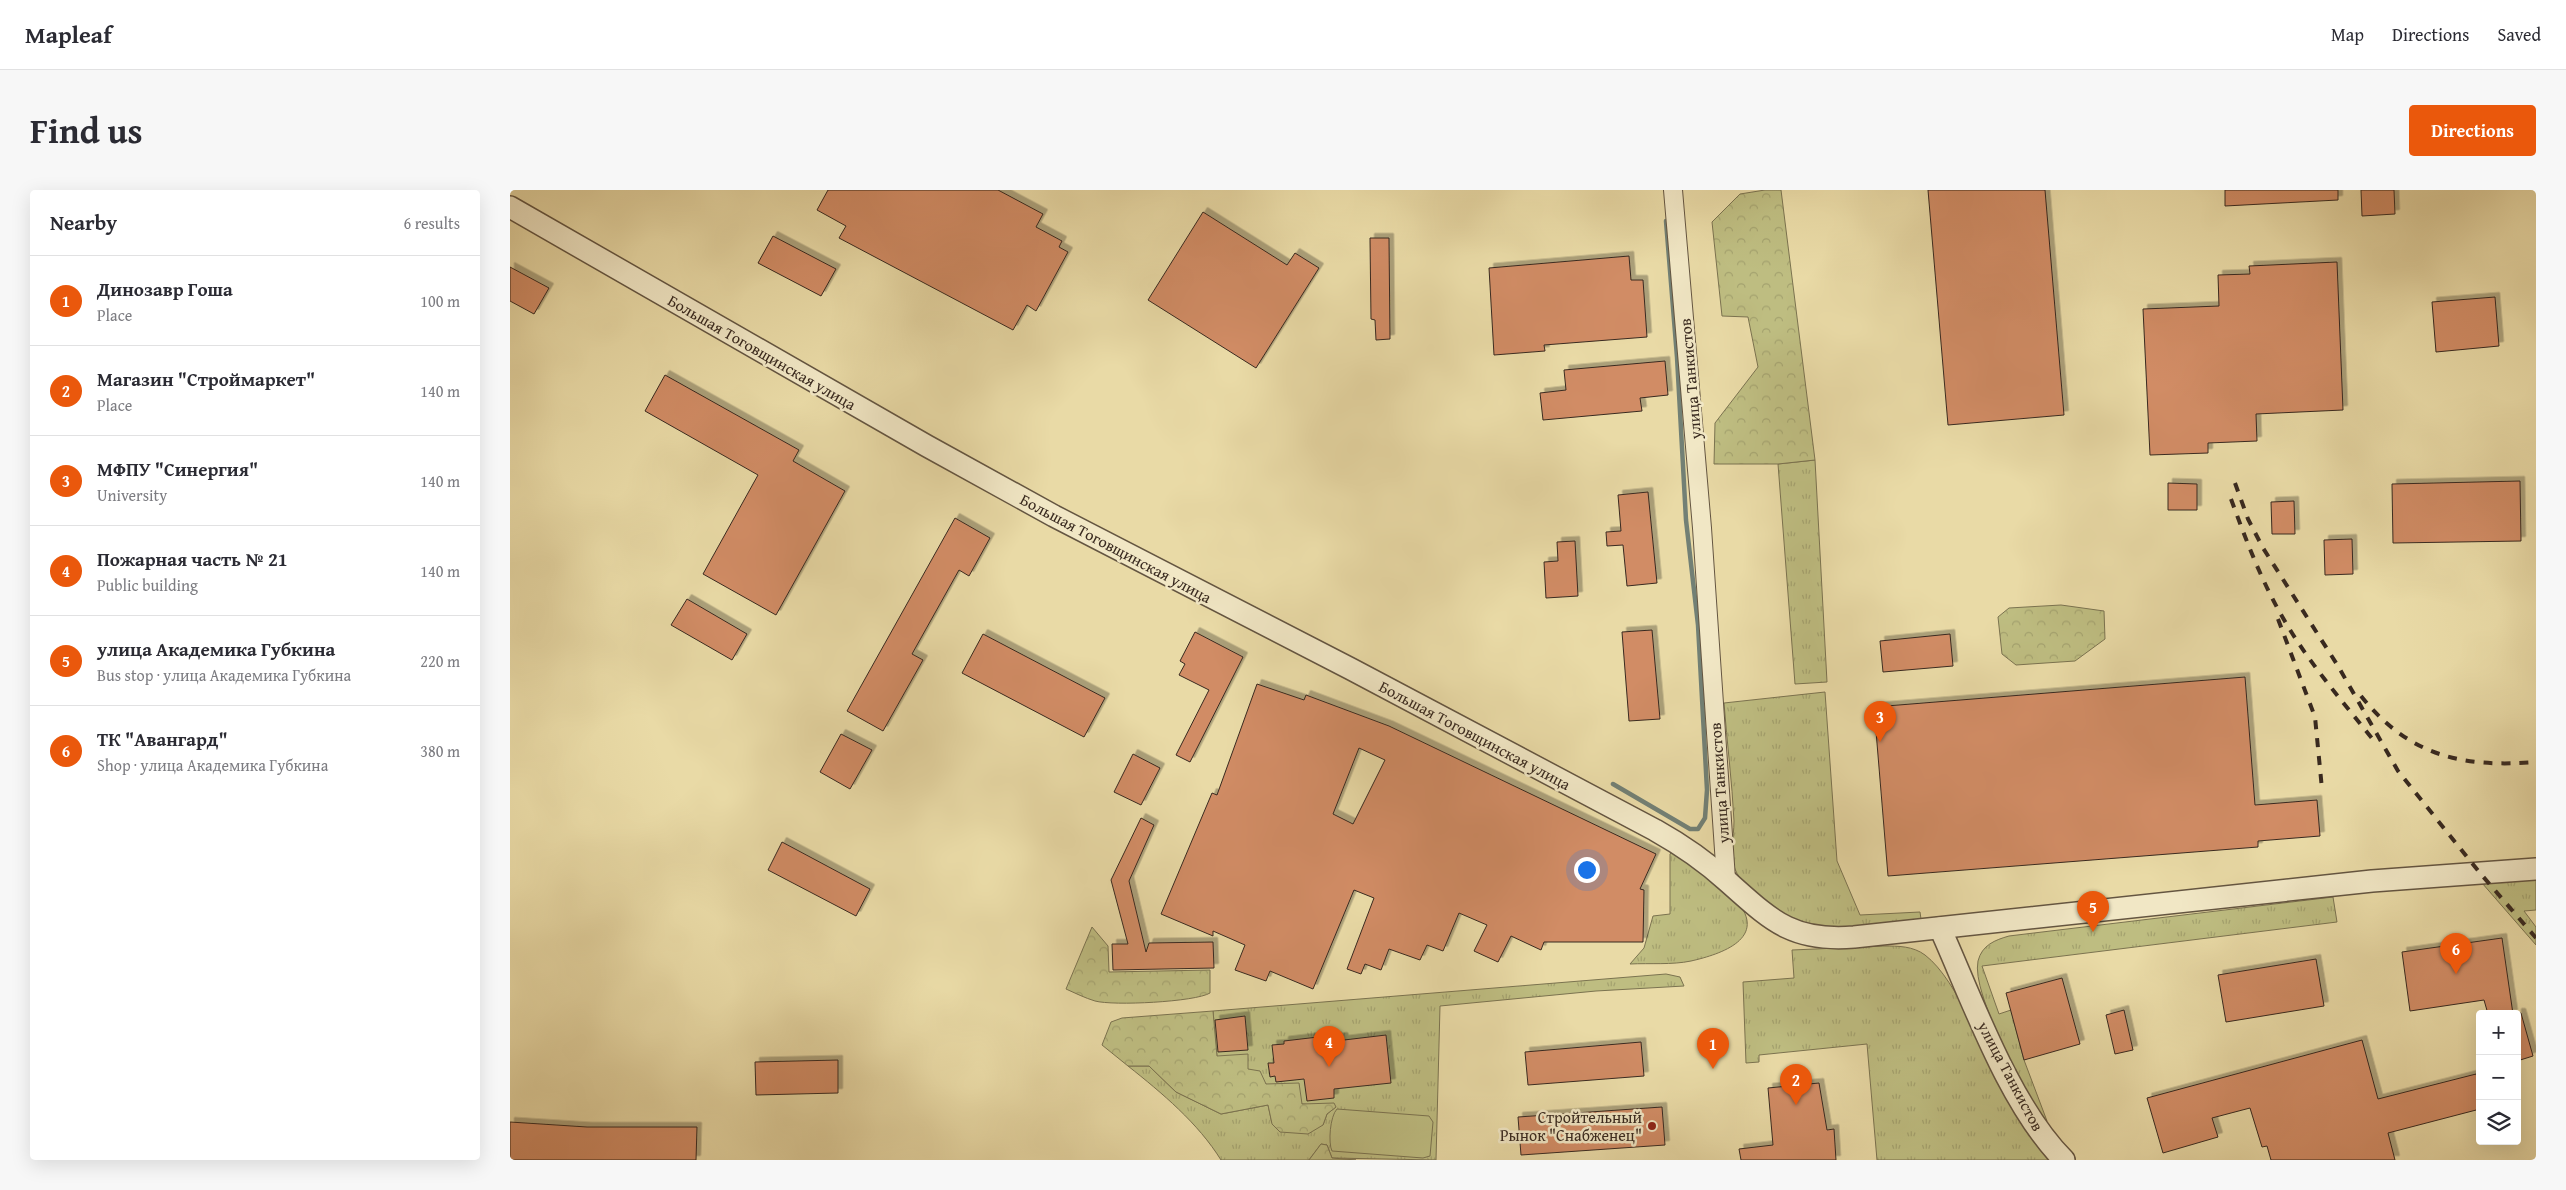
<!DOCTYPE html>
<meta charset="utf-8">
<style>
:root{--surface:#fff;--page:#f7f7f7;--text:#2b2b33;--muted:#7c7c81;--line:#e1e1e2;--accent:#ea580c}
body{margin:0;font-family:"Gentium Book Plus",serif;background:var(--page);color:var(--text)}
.controls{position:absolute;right:15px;bottom:15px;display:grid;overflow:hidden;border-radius:5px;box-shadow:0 5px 20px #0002}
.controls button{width:45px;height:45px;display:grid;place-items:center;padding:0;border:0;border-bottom:1px solid var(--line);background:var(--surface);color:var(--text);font:25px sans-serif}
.you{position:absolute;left:1076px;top:679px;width:18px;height:18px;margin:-12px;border:4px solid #fff;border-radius:50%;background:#1a73e8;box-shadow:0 0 0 8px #1a73e833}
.badge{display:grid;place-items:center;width:32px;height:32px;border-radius:50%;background:var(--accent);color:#fff;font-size:16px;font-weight:700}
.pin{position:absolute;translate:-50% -41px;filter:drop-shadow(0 1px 2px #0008)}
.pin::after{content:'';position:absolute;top:26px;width:18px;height:15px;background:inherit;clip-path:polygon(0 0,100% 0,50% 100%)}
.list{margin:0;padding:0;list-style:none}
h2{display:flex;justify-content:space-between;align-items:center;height:65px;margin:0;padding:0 20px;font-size:21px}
h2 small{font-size:16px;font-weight:400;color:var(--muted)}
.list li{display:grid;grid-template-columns:32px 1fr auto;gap:15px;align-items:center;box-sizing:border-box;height:90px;padding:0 20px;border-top:1px solid var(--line)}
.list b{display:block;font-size:19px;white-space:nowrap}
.list p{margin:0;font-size:16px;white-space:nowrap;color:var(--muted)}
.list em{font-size:16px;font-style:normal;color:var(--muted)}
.icon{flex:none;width:28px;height:28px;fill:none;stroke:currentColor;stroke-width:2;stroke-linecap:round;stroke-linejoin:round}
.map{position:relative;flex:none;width:2026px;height:970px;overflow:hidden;border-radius:5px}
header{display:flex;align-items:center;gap:30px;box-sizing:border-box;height:70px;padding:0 25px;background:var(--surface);border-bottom:1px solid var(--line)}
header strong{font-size:24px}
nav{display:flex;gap:28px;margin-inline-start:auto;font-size:18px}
.intro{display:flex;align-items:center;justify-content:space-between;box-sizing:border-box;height:120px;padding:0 30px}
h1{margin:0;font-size:35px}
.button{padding:12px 22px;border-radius:5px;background:var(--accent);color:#fff;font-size:18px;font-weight:700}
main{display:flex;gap:30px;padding:0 30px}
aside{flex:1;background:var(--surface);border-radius:5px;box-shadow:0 5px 20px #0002}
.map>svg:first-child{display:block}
.grass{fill:url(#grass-tufts);stroke:#7b7350}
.forest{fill:url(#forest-crowns);stroke:#7b7350}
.green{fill:#bebd81;stroke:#7b7350}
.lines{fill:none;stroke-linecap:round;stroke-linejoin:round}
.stream{stroke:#728075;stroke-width:4.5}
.building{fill:#d18c65;stroke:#38291f;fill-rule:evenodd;filter:url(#shadow)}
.minor-casing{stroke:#645541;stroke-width:20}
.tertiary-casing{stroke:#645541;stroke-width:24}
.minor{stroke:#f1e7c5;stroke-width:18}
.tertiary{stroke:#f1e7c5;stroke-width:21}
.rail{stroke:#38291f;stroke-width:4;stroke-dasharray:9 9;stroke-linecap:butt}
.poi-dot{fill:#8f2418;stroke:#f1e7c5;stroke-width:2}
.labels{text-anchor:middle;stroke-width:5;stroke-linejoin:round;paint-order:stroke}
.street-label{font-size:16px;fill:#38291f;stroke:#f1e7c5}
.poi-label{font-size:16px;fill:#38291f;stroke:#f1e7c5;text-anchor:end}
</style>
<header>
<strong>Mapleaf</strong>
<nav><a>Map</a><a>Directions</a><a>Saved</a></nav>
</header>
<div class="intro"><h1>Find us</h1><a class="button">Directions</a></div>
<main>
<aside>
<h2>Nearby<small>6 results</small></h2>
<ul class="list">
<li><span class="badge">1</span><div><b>Динозавр Гоша</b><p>Place</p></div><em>100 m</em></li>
<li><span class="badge">2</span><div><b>Магазин &quot;Строймаркет&quot;</b><p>Place</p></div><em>140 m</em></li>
<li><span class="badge">3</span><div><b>МФПУ &quot;Синергия&quot;</b><p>University</p></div><em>140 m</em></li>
<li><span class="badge">4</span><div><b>Пожарная часть № 21</b><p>Public building</p></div><em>140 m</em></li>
<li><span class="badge">5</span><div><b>улица Академика Губкина</b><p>Bus stop · улица Академика Губкина</p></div><em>220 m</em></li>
<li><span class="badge">6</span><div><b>ТК &quot;Авангард&quot;</b><p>Shop · улица Академика Губкина</p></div><em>380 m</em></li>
</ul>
</aside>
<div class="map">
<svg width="2026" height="970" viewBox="0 0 2026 970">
<defs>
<pattern id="grass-tufts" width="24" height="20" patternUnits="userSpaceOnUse" patternTransform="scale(1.25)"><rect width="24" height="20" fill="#bebd81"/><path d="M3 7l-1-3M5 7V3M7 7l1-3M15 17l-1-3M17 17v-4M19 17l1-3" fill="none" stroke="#a4a26f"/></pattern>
<pattern id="forest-crowns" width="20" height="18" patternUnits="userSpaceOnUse" patternTransform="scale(1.25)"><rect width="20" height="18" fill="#bebd81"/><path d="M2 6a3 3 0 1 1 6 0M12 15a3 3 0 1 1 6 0" fill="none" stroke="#a4a26f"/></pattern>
<filter id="shadow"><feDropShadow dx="4.5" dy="-4.5" stdDeviation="0" flood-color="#0004"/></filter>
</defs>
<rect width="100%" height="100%" fill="#e9daa6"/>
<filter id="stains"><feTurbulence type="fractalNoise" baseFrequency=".004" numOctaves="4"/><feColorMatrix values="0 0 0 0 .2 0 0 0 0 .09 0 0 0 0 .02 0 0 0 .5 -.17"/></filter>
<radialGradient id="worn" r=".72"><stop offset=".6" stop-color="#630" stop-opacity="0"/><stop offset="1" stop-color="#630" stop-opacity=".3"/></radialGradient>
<g class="grass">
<polygon points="1305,270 1317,492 1285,494 1268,274"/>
<path d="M1315 502 1327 671 1350 725 1410 722 1411 729C1385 732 1329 744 1306 739 1282 733 1234 703 1225 679 1219 662 1224 648 1224 631 1222 591 1217 553 1214 513Z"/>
<path d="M1165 658C1185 675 1210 691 1226 710 1259 748 1212 764 1181 771 1162 775 1140 773 1120 774L1134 758 1143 726 1160 724V664Z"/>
<polygon points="2026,689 2026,720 2014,721 2026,737 2026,755 1972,693"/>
<path d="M1823 707 1827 732 1472 776 1489 824 1501 820 1514 870 1537 931 1534 932C1516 900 1461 805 1468 771 1472 755 1485 750 1499 746Z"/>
<path d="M1374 756C1388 756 1403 756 1415 765 1449 791 1474 866 1494 904 1507 929 1522 950 1541 970H1367L1357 854 1249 865V872L1236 873 1233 792 1284 788 1282 760Z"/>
<path d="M1156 784 1170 787 1174 796 1086 801 930 816 926 970 822 968 817 955 811 954 799 970H711C688 933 652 903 618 876H639L666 902 711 924 758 915 762 933 813 935 817 924 826 917 792 914 756 894 738 879 707 867 703 821Z"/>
</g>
<g class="forest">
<polygon points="1255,0 1271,0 1305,270 1268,274 1204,274 1205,233 1248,177 1238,127 1212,126 1202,32 1230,4"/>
<polygon points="1551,415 1594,421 1595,449 1565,471 1506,475 1492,464 1488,427 1499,418"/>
<path d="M582 737 598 756 599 782 700 780V803C685 812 603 816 585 811 575 808 565 803 556 799Z"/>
<polygon points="703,821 707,866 738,864 738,879 750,881 756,894 789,893 792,914 824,913 826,917 817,924 813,935 798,944 770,942 762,934 758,915 711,924 666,902 639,876 618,876 592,855 601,832 612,828"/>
<polygon points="811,954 817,955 822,968 846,970 799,970"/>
</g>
<path class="green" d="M827 919 919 926 923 932 920 966 913 968 822 961C818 953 820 926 827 919Z"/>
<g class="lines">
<polyline class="stream" points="1103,594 1180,639 1188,639 1195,628 1197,600 1188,435 1176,330 1167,167 1156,31"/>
</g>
<g class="building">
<polygon points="318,0 488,0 533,24 526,37 552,51 549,57 558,62 526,121 517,115 503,140 329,48 336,36 307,20"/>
<polygon points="1418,0 1535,0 1554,225 1438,235"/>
<polygon points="1715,0 1828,0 1828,10 1715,16"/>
<polygon points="1851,0 1884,0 1885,24 1852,26"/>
<polygon points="693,22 777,75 785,63 809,78 746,178 638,110"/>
<polygon points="263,46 326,79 311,106 248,73"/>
<polygon points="860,48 879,48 880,149 866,150 865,130 861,129"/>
<polygon points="1119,66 1121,90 1133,90 1137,147 1034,155 1035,161 984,165 979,78"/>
<polygon points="1827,72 1833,220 1746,224 1747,251 1698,253 1698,263 1640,265 1633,119 1709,116 1708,85 1740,84 1739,76"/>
<polygon points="0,77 39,98 24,124 0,111"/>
<polygon points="1985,107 1989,156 1926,162 1922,112"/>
<polygon points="1155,171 1158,205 1130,208 1132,221 1033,230 1030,203 1056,200 1054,180"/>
<polygon points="155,185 289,260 283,271 335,301 266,425 193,384 248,285 135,221"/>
<polygon points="2010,291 2011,351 1883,353 1882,294"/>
<polygon points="1658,293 1687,294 1687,320 1658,320"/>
<polygon points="1138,302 1147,393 1117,396 1113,355 1097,356 1096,342 1111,341 1108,305"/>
<polygon points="1784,311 1785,344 1762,344 1761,312"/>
<polygon points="445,328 480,348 459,386 449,380 402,464 413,470 373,541 337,521"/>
<polygon points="1842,349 1843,384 1815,385 1814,350"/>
<polygon points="1065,351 1068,406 1036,408 1034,372 1048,371 1047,352"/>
<polygon points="177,409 237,444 222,470 161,435"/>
<polygon points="1142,440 1150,529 1119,531 1112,442"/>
<polygon points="685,442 733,467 680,572 666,565 699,500 669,485 675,474 670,471"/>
<polygon points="473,444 595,508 574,547 452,483"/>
<polygon points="1440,444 1443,476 1373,482 1370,451"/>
<polygon points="1735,487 1745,615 1807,610 1810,646 1748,651 1748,657 1378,686 1364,517"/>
<path d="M747 494 794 510 796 505 879 536 1146 664 1130 699 1134 700 1133 752H1034L1031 760 1001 746 988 772 964 761 977 735 949 723 933 761 917 755 910 770 879 759 871 780 855 774 851 784 837 779 864 708 844 700 803 799 760 781 756 791 725 780 735 755 703 741V746L651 724 702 603 707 605ZM849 558 875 570 843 634 823 624Z"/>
<polygon points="331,544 362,560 340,599 310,582"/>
<polygon points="623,564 650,578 631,615 604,602"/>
<polygon points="631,628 644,635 619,691 636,762 639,753 703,752 704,778 603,780 602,754 618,754 601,690"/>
<polygon points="272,652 360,699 346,726 258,680"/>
<polygon points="1992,748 2003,824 1978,824 1974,810 1900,821 1892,762"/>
<polygon points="1806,769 1814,816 1716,832 1708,785"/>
<polygon points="1552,788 1570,854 1514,870 1496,803"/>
<polygon points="1614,820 1623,860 1605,864 1596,825"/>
<polygon points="2007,823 2011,823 2023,866 2007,871"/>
<polygon points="735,826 738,860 708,862 705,830"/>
<polygon points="876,845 881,893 824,899 824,908 797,911 794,889 766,892 765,886 760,887 758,873 764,873 762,855 774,854 774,851 808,847 808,850 833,847 834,850"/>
<polygon points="1852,850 1868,909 1966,884 1970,897 1970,919 1878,943 1885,970 1761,970 1757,956 1752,957 1740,918 1702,928 1708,947 1653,963 1637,908"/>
<polygon points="1131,852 1134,886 1018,895 1015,862"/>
<polygon points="328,870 328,903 246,905 245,872"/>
<polygon points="1309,893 1317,940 1324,939 1326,970 1231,970 1229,959 1263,955 1258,898"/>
<polygon points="1152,917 1155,955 1011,965 1008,927"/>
<polygon points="0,932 77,937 187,937 186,970 0,970"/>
</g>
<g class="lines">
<defs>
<polyline id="minor" points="1163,0 1192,338 1216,689"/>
<g id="tertiary">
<path d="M0 17 417 256 544 326 841 479 1145 640C1170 654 1195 671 1217 691 1261 730 1281 752 1344 747L1862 691 2026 679"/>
<path d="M1430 738C1462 809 1499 915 1554 970"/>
</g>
</defs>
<use href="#minor" class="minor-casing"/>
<use href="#tertiary" class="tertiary-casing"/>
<use href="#minor" class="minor"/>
<use href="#tertiary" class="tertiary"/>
<g class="rail">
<polyline points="1725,293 1738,329 1753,358 1828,476 1888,581 1970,683 2026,748"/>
<path d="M1721 309C1736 350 1751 390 1773 428 1798 472 1833 512 1865 552"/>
<polyline points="1768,429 1805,527 1812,599"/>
<path d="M1851 506C1899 566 1952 578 2026 572"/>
</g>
</g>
<circle class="poi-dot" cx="1142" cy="936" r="5"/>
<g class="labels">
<g class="street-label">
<text transform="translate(252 162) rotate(30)" y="6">Большая Тоговщинская улица</text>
<text transform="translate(1180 189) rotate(-95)" y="6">улица Танкистов</text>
<text transform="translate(606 358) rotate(28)" y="6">Большая Тоговщинская улица</text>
<text transform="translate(965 545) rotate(28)" y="6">Большая Тоговщинская улица</text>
<text transform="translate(1209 593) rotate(-94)" y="6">улица Танкистов</text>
<text transform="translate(1501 886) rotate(62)" y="6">улица Танкистов</text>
</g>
<g class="poi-label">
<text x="1132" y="933">Стройтельный<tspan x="1132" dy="18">Рынок "Снабженец"</tspan></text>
</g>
</g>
<rect width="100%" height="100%" filter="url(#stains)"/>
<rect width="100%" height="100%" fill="url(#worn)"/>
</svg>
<div class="controls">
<button>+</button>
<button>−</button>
<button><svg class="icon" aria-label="layers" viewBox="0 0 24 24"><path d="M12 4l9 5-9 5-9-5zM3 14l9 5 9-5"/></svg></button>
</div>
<div class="you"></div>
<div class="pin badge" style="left:1203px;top:879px">1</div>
<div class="pin badge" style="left:1286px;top:915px">2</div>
<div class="pin badge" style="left:1370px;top:552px">3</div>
<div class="pin badge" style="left:819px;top:877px">4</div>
<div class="pin badge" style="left:1583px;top:742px">5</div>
<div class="pin badge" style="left:1946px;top:784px">6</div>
</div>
</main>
